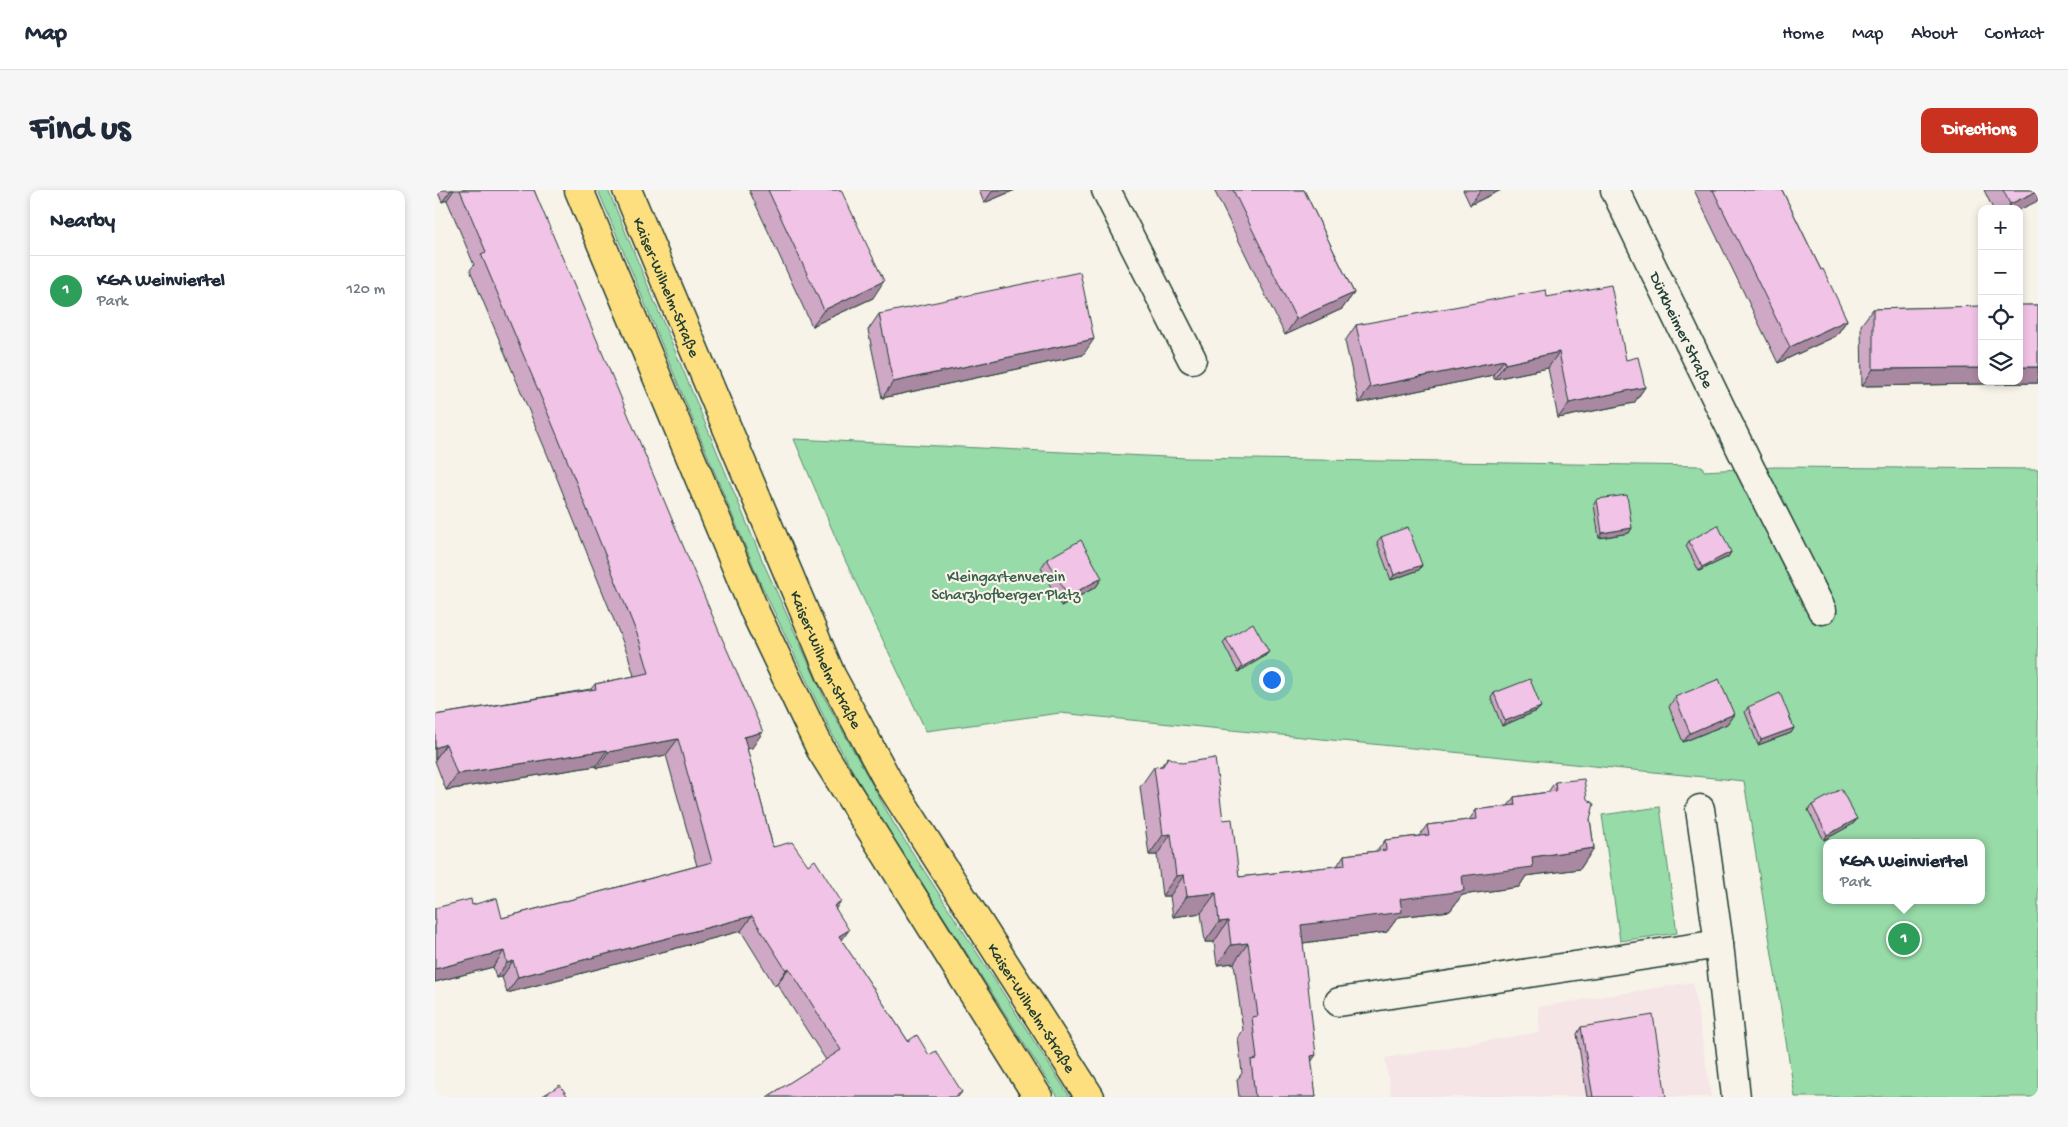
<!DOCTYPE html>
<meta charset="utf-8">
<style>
:root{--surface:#fff;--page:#f6f6f7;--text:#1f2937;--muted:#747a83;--line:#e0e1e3;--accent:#c8321e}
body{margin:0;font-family:"Gochi Hand",sans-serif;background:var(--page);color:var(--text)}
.controls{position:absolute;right:15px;top:15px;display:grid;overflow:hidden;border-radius:10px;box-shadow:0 2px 8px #0003}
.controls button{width:45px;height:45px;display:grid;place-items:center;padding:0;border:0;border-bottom:1px solid var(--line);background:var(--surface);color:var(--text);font:25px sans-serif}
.you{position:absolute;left:836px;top:489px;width:18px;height:18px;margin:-12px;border:4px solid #fff;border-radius:50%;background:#1a73e8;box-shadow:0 0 0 8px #1a73e833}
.badge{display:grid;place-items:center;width:32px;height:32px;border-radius:50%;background:var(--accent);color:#fff;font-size:16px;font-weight:700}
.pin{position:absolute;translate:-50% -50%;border:2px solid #fff;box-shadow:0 1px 5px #0006}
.popup{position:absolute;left:1388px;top:649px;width:162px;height:65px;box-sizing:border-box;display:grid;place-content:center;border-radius:10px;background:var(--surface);filter:drop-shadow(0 1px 4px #0005);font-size:16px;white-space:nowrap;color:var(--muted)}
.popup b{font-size:19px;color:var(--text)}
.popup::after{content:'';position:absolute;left:50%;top:100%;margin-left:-10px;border:10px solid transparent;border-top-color:var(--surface)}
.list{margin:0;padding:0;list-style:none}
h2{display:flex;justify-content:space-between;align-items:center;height:65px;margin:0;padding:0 20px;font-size:21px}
h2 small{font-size:16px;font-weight:400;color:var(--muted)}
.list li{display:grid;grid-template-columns:32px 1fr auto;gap:15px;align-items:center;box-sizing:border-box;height:70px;padding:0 20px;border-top:1px solid var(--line)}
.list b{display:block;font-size:19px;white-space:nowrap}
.list p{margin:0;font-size:16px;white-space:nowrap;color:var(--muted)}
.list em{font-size:16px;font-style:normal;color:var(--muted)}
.icon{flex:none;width:28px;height:28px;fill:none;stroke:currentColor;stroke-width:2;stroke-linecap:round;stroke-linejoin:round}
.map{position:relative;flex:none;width:1603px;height:907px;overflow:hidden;border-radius:10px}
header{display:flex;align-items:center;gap:30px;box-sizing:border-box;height:70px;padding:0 25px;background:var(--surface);border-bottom:1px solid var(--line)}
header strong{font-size:24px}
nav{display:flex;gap:28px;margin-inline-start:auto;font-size:18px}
.intro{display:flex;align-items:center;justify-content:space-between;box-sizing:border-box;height:120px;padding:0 30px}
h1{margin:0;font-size:35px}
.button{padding:12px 22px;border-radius:10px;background:var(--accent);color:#fff;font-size:18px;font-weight:700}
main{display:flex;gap:30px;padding:0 30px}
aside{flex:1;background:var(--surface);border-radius:10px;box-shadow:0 2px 8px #0003}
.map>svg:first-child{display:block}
.built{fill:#f5e5e7}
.green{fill:#97dba8;stroke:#5b8c6e;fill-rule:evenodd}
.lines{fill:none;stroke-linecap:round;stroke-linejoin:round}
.minor-casing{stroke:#1f3d34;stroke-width:31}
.major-casing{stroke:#1f3d34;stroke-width:31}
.minor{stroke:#f7f3e8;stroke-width:28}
.major{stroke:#fedf80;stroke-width:28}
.wall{fill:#cfa8c6;stroke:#1f3d34}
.shaded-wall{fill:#a988a1;stroke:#1f3d34}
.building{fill:#f1c3e6;stroke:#1f3d34}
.labels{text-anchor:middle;stroke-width:4.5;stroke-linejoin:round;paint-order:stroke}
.street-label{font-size:16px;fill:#1f3d34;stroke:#f7f3e8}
.park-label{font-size:16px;fill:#375d4b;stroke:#f7f3e8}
</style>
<header>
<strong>Map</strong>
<nav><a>Home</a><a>Map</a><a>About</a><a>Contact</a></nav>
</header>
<div class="intro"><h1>Find us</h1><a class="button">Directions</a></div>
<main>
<aside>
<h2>Nearby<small></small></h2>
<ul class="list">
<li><span class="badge" style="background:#2e9e5b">1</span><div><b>KGA Weinviertel</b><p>Park</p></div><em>120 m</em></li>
</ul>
</aside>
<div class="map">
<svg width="1603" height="907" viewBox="0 0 1603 907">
<rect width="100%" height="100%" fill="#f7f3e8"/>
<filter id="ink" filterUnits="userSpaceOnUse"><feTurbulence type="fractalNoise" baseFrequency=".02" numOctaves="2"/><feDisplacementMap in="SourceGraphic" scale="10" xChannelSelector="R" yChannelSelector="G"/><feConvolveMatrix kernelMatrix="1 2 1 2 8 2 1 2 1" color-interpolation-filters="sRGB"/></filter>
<g filter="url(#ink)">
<polygon class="built" points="1258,792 1276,907 956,907 950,868 1105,842 1103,817"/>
<g class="green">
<polygon points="163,0 173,0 328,372 389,507 459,634 635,907 623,907 433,608 398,546 325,392"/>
<path d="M359 249 752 268 1267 276 1269 281 1340 277 1603 279V907H1360L1309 591 625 523 491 541 410 370ZM1392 653H1546V710H1392Z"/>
<polygon points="1225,617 1242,743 1185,751 1167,625"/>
</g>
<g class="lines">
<defs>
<g id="minor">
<polyline points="671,0 757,169"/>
<path id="s1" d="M1180 0 1315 278 1387 420"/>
<polyline points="1265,619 1284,754 1301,907"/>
<polyline points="904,812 1284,754"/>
</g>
<g id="major">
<polyline points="144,0 321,424 386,560 603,907"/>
<path id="s2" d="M192 0 396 485 453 591 655 907"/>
</g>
</defs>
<use href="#minor" class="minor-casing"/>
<use href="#major" class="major-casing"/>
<use href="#minor" class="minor"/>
<use href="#major" class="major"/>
</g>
<g class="wall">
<polygon points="2,0 99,0 317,558 312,559 338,657 400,719 407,751 473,851 494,865 527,902 523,907 332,907 391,870 342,794 340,796 306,741 72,803 67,787 61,788 58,777 0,792 0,718 37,715 67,728 262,676 231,565 162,578 161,576 11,600 0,571 0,525 156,499 160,494 199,486 193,465 113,266 35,80 39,75 12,10 7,12"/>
<polygon points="314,0 406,0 438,108 377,136"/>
<polygon points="544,0 580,0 549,13"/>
<polygon points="779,0 869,0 919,103 907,119 850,145"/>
<polygon points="1028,0 1066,0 1035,15"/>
<polygon points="1259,0 1347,0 1386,80 1412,130 1401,146 1343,173"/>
<polygon points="1549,0 1603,0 1584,19 1558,19"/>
<polygon points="1112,107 1191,170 1210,197 1199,213 1123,228 1113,178 1059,189 1058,185 924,213 910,151 921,135"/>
<polygon points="1603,115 1603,193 1427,196 1426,135 1438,119"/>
<polygon points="444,124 648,165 447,208 433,140"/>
<polygon points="1162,309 1197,338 1194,343 1164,348 1159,314"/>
<polygon points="946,347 987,375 984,380 956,390 942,352"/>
<polygon points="1254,351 1296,362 1293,367 1264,381 1251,356"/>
<polygon points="612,369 667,388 661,397 626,416 606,378"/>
<polygon points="791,449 830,466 803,482 788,453"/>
<polygon points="1059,503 1102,521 1067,536 1056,508"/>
<polygon points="1240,507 1299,524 1292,534 1248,552 1234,517"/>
<polygon points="1313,517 1359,538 1356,543 1323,555 1310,522"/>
<polygon points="733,567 788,630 804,687 902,676 909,665 942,661 950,650 984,646 992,635 1034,630 1041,620 1073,616 1079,607 1113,602 1120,592 1155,629 1159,658 1145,679 1091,686 1084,697 1027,705 1015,721 963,727 952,742 868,753 876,871 881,907 804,907 802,890 807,883 803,848 808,840 799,773 782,775 779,752 770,752 766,723 738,727 735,706 727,706 722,665 714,665 705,597 719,577 726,576"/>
<polygon points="1377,615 1422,629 1418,634 1389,650 1373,620"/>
<polygon points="1146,837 1231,907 1152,907 1142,844"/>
</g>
<g class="shaded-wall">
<polygon points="16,0 19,0 12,10 7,12"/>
<polygon points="558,0 580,0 549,13"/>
<polygon points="1046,0 1066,0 1035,15"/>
<polygon points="1603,1 1603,11 1584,20 1584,19 1572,19 1575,14"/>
<polygon points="449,91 438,108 377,136 389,120"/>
<polygon points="919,103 907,119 850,145 861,129"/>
<polygon points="1412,130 1401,146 1343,173 1355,157"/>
<polygon points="659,149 648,165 447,208 458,192"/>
<polygon points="1124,162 1113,178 1059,189 1070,174"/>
<polygon points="1069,170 1058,185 924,213 935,197"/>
<polygon points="1584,177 1603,177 1603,193 1427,196 1438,179 1547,178 1547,191 1584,191"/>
<polygon points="1210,197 1199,213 1123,228 1134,213"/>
<polygon points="1197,338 1194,343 1164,348 1167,343"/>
<polygon points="1296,362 1293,367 1264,381 1267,377"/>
<polygon points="987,375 984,380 956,390 959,385"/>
<polygon points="667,388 661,397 626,416 633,406"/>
<polygon points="834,462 830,466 803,482 807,477"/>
<polygon points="1106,517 1102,521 1067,536 1070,531"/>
<polygon points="1299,524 1292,534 1248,552 1255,543"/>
<polygon points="1359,538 1356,543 1323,555 1326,550"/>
<polygon points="328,542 317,558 298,562 309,547"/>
<polygon points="243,549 231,565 162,578 173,562"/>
<polygon points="11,554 0,570 0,558"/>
<polygon points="172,560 161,576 11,600 22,584"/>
<polygon points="1422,629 1418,634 1389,650 1392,645"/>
<polygon points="736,644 722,665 714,665 728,645"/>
<polygon points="1159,658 1145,679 1091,686 1084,697 1027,705 1015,721 963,727 952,742 852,755 866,735 965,709 1027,686 1097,667"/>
<polygon points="749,685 735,706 727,706 741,686"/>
<polygon points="781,703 766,723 738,727 752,706"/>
<polygon points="406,711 395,727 399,716"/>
<polygon points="317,726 306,741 72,803 83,787"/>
<polygon points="793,731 779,752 770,752 784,732"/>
<polygon points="414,740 403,756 404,746"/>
<polygon points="813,753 799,773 782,775 796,755"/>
<polygon points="69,761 58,777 0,792 0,779"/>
<polygon points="78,771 67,787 61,788 72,773"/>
<polygon points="354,778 342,794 340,796 351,780"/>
<polygon points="881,865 867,885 876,866"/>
</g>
<g class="building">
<polygon points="25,0 99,0 283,439 328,542 309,547 338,657 357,652 373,675 380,670 406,711 399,716 414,740 404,746 473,851 482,845 494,865 501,861 527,902 521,906 521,907 332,907 406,860 354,778 351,780 317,726 83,787 78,771 72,773 69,761 0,779 0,718 36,709 37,715 62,708 67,728 277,672 243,549 173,562 172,560 22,584 11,554 0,558 0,525 161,499 160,494 214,483 204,449 124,250 46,64 51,62"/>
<polygon points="333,0 406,0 449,91 389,120"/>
<polygon points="798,0 869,0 919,103 861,129"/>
<polygon points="1278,0 1347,0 1386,80 1388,79 1412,130 1355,157"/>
<polygon points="1568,0 1603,0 1603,1 1575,14"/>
<polygon points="645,82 659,149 458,192 444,124"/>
<polygon points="1176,95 1191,170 1203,167 1210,197 1134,213 1124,162 1070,174 1069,170 935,197 921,135 1111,100 1112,107"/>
<rect x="1584" y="115" width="19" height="62"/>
<polygon points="1547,116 1547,178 1438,179 1438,119"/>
<polygon points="1192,305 1197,338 1167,343 1162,309"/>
<polygon points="1283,335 1296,362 1267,377 1254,351"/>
<polygon points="973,337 987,375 959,385 946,347"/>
<polygon points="646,350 667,388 633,406 612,369"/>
<polygon points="818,433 834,462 807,477 791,449"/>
<polygon points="1095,489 1106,517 1070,531 1059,503"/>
<polygon points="1284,489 1299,524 1255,543 1240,507"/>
<polygon points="1345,503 1359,538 1326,550 1313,517"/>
<polygon points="733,567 747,573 780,568 788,630 797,629 804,687 910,675 909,665 951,660 950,650 994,645 992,635 1042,629 1041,620 1080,615 1079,607 1121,601 1120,592 1149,589 1152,609 1159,614 1155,629 1159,658 1097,667 1098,677 1027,686 1029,701 965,709 967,722 866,735 881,865 876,866 881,907 820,907 816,870 822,869 817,827 823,826 813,753 796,755 793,731 784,732 781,703 752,706 749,685 741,686 736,644 728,645 719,577 728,576"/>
<polygon points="1406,599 1422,629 1392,645 1377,615"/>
<polygon points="1218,825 1231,907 1158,907 1146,837"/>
<polygon points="125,895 133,907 106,907"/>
</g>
</g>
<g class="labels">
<g class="street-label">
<text dy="6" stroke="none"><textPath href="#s2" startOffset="105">Kaiser-Wilhelm-Straße</textPath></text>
<text dy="6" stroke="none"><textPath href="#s1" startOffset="155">Dürkheimer Straße</textPath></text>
<text dy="6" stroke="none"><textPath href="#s2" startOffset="510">Kaiser-Wilhelm-Straße</textPath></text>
<text dy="6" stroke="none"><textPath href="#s2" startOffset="915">Kaiser-Wilhelm-Straße</textPath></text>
</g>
<g class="park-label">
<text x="571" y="391">Kleingartenverein<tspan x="571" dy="18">Scharzhofberger Platz</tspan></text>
</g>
</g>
</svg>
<div class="controls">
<button>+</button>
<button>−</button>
<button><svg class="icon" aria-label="locate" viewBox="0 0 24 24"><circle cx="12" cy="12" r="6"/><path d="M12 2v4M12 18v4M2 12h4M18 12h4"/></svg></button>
<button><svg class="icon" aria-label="layers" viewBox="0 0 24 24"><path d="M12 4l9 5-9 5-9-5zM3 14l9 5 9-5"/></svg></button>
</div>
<div class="you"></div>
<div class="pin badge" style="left:1469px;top:749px;background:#2e9e5b">1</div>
<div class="popup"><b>KGA Weinviertel</b>Park</div>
</div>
</main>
